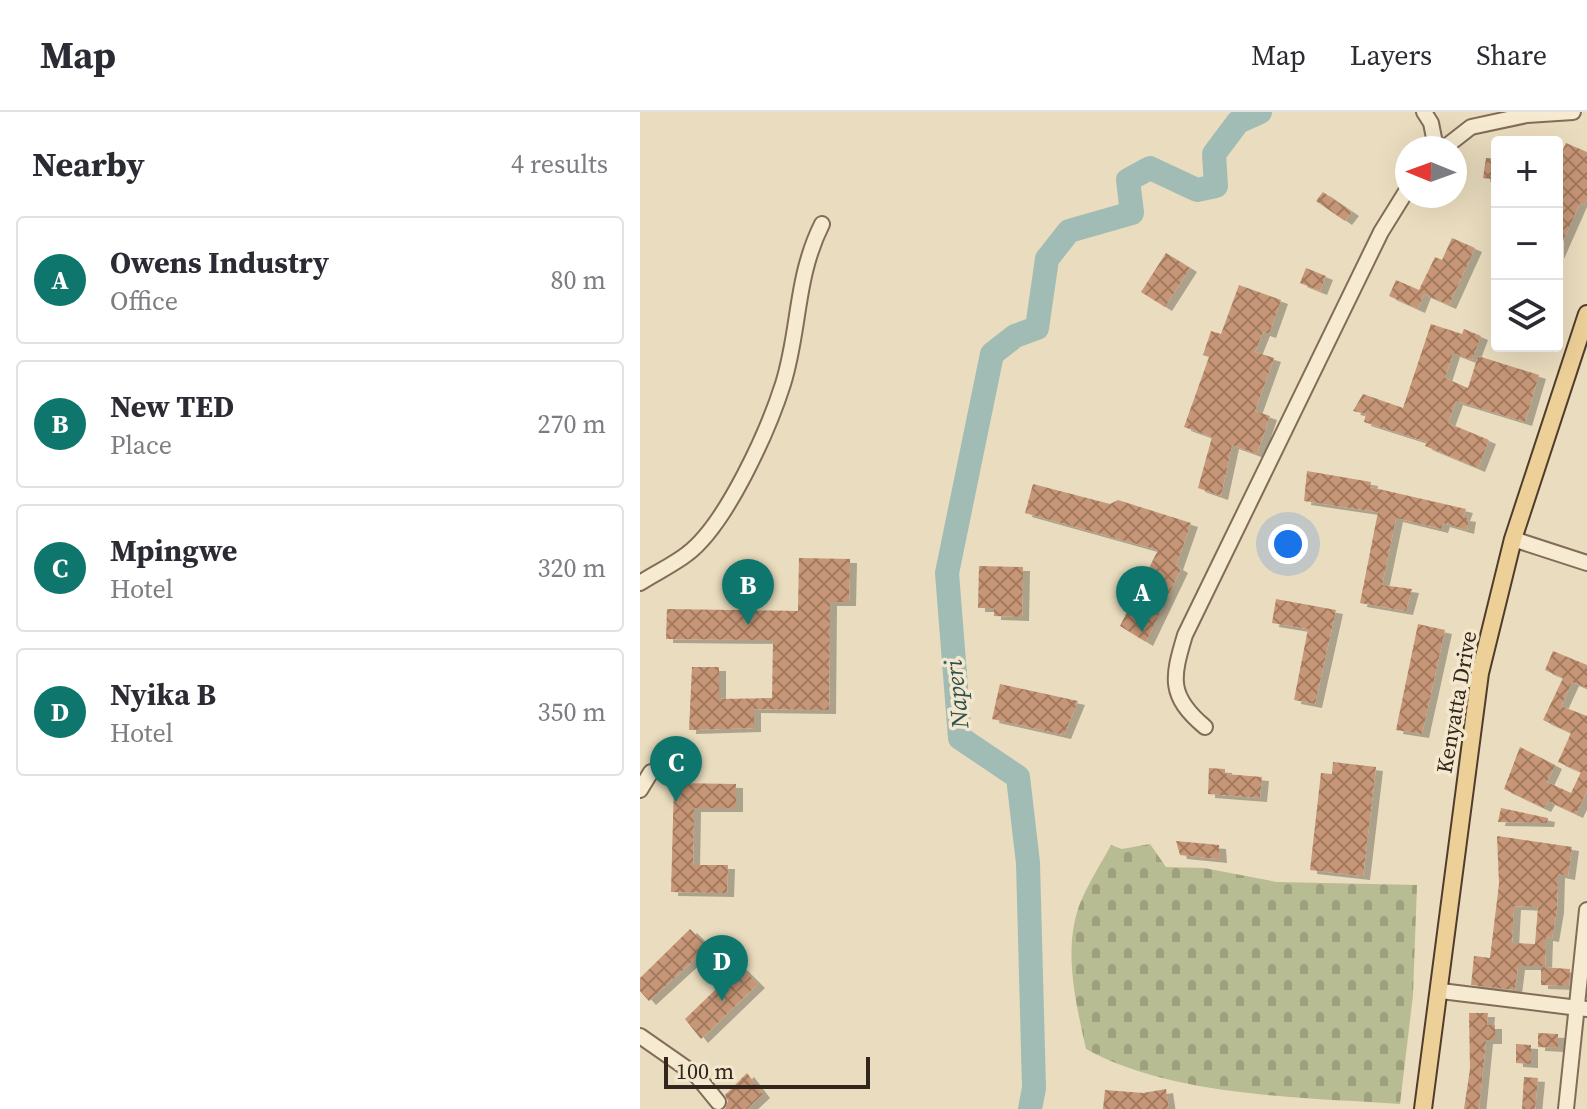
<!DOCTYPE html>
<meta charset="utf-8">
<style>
:root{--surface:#fff;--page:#f2f2f3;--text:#2b2b33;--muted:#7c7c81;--line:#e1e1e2;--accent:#0f766e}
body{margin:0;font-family:"Source Serif 4",serif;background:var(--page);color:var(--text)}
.controls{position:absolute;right:24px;top:24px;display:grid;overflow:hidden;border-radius:8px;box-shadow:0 8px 32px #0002}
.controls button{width:72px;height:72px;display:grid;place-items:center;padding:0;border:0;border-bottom:2px solid var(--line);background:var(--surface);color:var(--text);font:40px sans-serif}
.compass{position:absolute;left:755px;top:24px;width:72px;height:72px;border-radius:50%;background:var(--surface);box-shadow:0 8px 32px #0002;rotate:271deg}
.scale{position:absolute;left:24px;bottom:20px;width:206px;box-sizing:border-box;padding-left:8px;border:4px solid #32261c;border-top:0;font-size:22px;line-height:28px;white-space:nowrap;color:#32261c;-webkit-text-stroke:6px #f3e7cd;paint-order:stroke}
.you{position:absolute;left:648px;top:432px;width:28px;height:28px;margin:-20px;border:6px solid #fff;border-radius:50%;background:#1a73e8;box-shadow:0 0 0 12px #1a73e833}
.badge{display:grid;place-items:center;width:52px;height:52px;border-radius:50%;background:var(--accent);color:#fff;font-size:26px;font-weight:700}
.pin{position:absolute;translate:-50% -66px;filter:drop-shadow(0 2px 4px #0008)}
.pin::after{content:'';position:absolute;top:42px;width:28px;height:24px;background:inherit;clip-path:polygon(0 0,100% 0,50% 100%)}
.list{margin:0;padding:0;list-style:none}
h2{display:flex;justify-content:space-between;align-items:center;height:104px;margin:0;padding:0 32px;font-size:34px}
h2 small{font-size:26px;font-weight:400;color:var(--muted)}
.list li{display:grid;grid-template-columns:52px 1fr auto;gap:24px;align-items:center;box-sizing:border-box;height:128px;margin:0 16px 16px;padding:0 16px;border:2px solid var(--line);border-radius:8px}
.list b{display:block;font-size:30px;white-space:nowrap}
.list p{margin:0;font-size:26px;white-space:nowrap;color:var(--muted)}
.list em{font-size:26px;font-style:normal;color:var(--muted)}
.icon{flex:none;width:44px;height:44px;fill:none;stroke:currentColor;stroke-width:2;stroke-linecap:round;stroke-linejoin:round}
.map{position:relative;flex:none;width:947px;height:997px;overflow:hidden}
header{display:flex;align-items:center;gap:48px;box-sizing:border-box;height:112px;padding:0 40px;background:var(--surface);border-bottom:2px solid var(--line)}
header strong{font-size:38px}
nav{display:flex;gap:44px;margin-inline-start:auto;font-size:28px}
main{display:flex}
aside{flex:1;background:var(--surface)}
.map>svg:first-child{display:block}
.cemetery{fill:url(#cemetery-stones)}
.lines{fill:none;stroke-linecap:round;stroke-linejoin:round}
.river{stroke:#a1bcb4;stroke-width:24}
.building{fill:url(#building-cross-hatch);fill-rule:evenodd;filter:url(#shadow)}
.minor-casing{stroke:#826d58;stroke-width:18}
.major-casing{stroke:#4f3c2d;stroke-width:20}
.minor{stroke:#f6ead1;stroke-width:14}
.major{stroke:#edd097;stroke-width:16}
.labels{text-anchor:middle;stroke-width:7;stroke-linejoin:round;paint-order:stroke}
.street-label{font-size:22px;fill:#32261c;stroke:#f3e7cd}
.water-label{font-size:24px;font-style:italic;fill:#2c514e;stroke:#f3e7cd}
</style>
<header>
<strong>Map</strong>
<nav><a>Map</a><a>Layers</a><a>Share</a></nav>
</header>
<main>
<aside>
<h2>Nearby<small>4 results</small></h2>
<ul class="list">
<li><span class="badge">A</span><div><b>Owens Industry</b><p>Office</p></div><em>80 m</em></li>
<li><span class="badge">B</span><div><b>New TED</b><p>Place</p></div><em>270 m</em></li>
<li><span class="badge">C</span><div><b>Mpingwe</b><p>Hotel</p></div><em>320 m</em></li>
<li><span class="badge">D</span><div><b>Nyika B</b><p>Hotel</p></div><em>350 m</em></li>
</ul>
</aside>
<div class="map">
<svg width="947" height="997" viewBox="0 0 947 997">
<defs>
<pattern id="cemetery-stones" width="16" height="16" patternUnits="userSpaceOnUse" patternTransform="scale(2)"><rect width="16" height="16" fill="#b8bc93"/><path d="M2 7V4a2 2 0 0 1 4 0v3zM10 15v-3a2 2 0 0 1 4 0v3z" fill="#9fa17e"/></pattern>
<pattern id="building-cross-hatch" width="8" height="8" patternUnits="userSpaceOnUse" patternTransform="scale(2)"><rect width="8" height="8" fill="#c79676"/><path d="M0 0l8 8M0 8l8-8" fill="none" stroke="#a27a60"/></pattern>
<filter id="shadow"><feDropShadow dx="7" dy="4" stdDeviation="0" flood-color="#0004"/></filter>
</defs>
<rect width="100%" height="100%" fill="#eadcbe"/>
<path class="cemetery" d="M510 732 526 755 564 756 637 770 777 773 773 883 760 992C662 985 533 985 446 937 436 891 423 840 439 794 447 773 461 752 471 733L482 737Z"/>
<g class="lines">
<polyline class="river" points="390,997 394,976 388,751 378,665 320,626 307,461 352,242 375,224 397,216 407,147 429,119 492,101 488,68 510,56 557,78 576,74 574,42 598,10 620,0"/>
</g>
<g class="building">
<polygon points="926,31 947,40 947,87 944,93 940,91 917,143 917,50"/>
<polygon points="846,46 857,47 857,68 843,66"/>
<polygon points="683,80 712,100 705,109 676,89"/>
<polygon points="812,126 835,136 809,193 784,182 778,197 749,184 756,168 779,178 795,145 802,148"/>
<polygon points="526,141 550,156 525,195 501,180"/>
<polygon points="666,156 686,164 680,179 660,171"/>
<polygon points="599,173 641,188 629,222 623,220 615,240 634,246 615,299 630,304 617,342 592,333 581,384 558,376 572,325 544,315 569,245 563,243 571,219 581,222"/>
<polygon points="791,212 822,222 824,217 841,224 832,248 813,241 805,266 828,276 838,244 899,263 885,310 816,289 808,311 849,328 838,356 785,334 787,330 724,310 726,302 713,299 723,282 763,296"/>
<polygon points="667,359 731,370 730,375 826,397 823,405 829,406 827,418 803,411 801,417 756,406 742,473 772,477 766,499 720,491 738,400 664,389"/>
<polygon points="393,372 470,392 478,388 551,411 536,454 541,457 506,530 480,514 518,438 385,401"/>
<polygon points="159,446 210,447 209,490 190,490 189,598 114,597 114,616 49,618 52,555 79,555 79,587 132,586 133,528 26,527 27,497 158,499"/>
<polygon points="339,454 383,455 382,505 354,504 354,496 338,496"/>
<polygon points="636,487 696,498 675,592 654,588 668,517 632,511"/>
<polygon points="778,512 805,518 782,622 756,618"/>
<polygon points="913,539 947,553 947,576 932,570 921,594 947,604 947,679 936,702 908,689 904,696 864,677 880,635 915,653 907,670 931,681 941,660 918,650 931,621 903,608 923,566 905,558"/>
<polygon points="360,572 438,589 424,623 352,607"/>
<polygon points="693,650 736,655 723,764 670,758 681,661 692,662"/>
<polygon points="569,656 585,657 585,662 622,665 620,686 568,682"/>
<polygon points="34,671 96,672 96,696 54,696 53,753 88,753 87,781 31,780"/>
<polygon points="861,696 908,706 907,711 858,710"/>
<path d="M857 724 932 735 928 764 918 762 917 797 912 826 906 825 905 854H878L875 878 831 873 834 844 850 846 859 772ZM874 794 898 795 895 832 872 831Z"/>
<polygon points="536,729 579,733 580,747 540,743"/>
<polygon points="50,817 68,835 9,889 0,879 0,866"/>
<polygon points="100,854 118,872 61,927 45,907"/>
<polygon points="901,855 930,857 929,874 901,873"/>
<polygon points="829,901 848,901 847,913 855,913 855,928 846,928 839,997 824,997 830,957"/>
<polygon points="898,921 918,922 918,936 898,935"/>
<polygon points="876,932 891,933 891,952 876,951"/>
<polygon points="107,961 123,982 107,997 85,997 88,989 85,983"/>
<polygon points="884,965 898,966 895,997 882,997"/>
<polygon points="526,977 529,997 463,997 465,978 503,981"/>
</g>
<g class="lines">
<defs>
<g id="minor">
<polyline points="784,0 791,11 796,36"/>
<polyline points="804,36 831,15 887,3 933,0"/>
<polyline points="873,427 947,451"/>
<path d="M0 471C15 461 33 453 47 442 86 413 128 319 143 272 160 218 155 166 182 112"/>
<path d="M565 615C528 584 532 566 545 523L741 120 767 78"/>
<polyline points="0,678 11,660"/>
<polyline points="801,879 947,897"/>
<polyline points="0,924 56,963 78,990"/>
<polyline points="926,997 947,798"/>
</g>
<polyline id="major" points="783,997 840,561 873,427 947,202"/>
</defs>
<use href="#minor" class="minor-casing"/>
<use href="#major" class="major-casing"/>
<use href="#minor" class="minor"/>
<use href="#major" class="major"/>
</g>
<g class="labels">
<g class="street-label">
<text transform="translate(816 590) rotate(-80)" y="8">Kenyatta Drive</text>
</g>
<g class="water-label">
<text transform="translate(317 582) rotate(-96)" y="8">Naperi</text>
</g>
</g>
</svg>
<div class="controls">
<button>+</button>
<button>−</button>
<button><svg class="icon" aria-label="layers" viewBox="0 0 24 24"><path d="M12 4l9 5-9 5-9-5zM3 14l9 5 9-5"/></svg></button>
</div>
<svg class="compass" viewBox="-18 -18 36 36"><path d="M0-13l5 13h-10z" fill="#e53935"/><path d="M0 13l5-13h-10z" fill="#7c7c81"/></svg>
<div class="scale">100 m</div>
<div class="you"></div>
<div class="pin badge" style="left:502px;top:520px">A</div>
<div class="pin badge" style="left:108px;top:513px">B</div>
<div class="pin badge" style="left:36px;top:690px">C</div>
<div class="pin badge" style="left:82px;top:889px">D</div>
</div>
</main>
